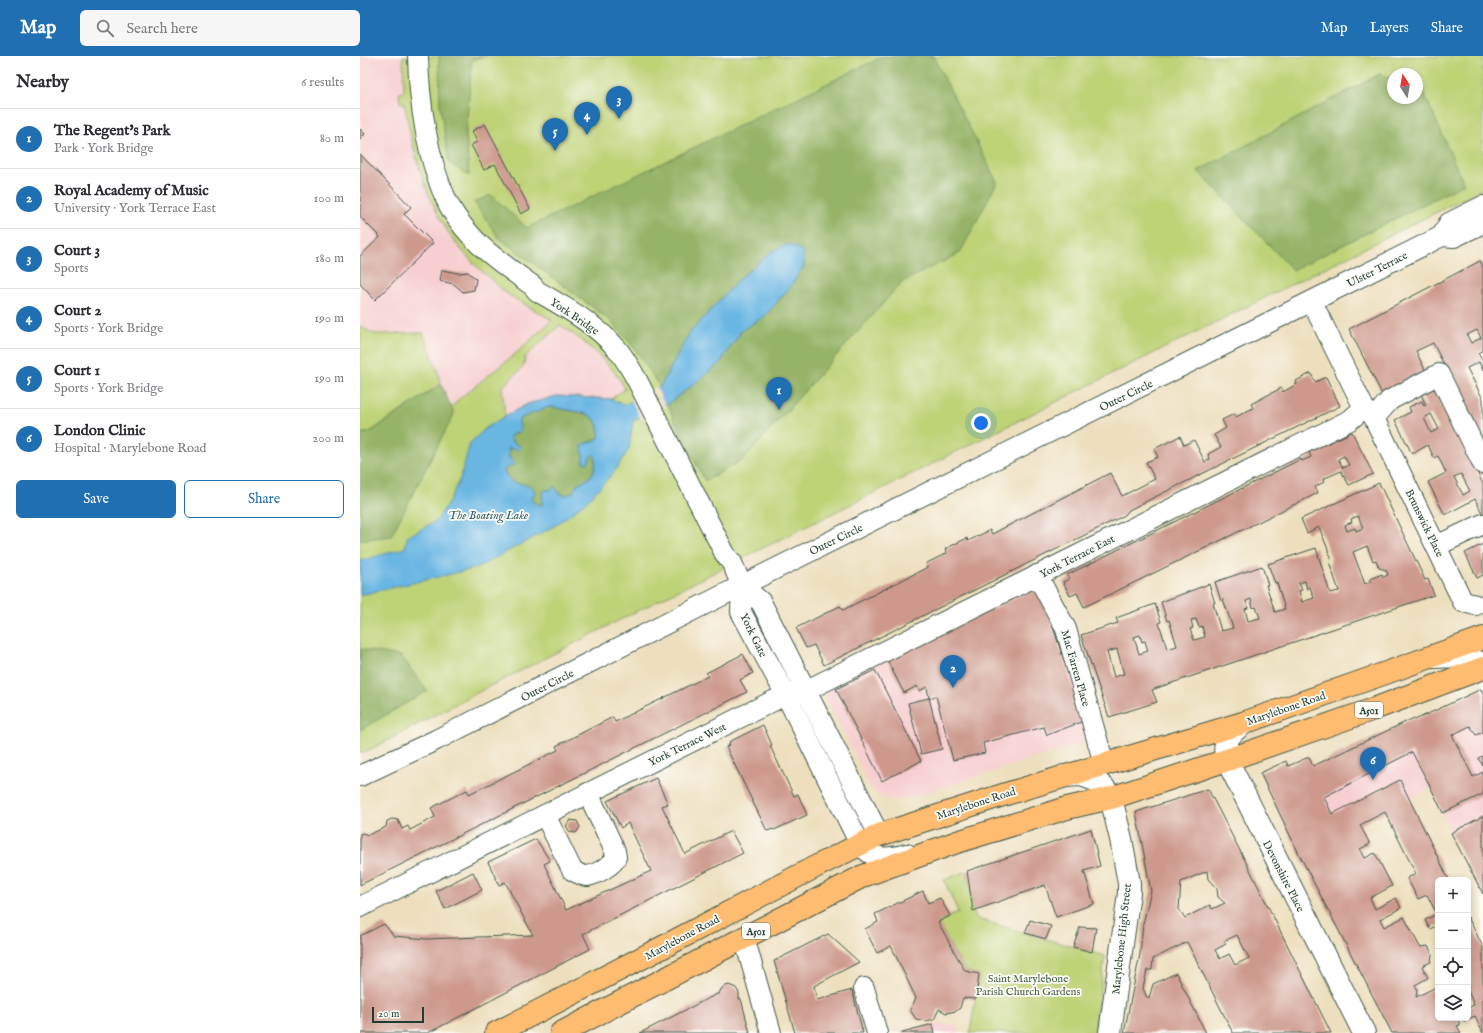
<!DOCTYPE html>
<meta charset="utf-8">
<style>
:root{--surface:#fff;--page:#f7f7f7;--text:#2b2b33;--muted:#7c7c81;--line:#e1e1e2;--accent:#1f6fb2}
body{margin:0;font-family:"IM FELL English",serif;background:var(--page);color:var(--text)}
.controls{position:absolute;right:12px;bottom:12px;display:grid;overflow:hidden;border-radius:6px;box-shadow:0 2px 6px #0003}
.controls button{width:36px;height:36px;display:grid;place-items:center;padding:0;border:0;border-bottom:1px solid var(--line);background:var(--surface);color:var(--text);font:20px sans-serif}
.compass{position:absolute;left:1027px;top:12px;width:36px;height:36px;border-radius:50%;background:var(--surface);box-shadow:0 2px 6px #0003;rotate:349deg}
.scale{position:absolute;left:12px;bottom:10px;width:52px;box-sizing:border-box;padding-left:4px;border:2px solid #1f3d34;border-top:0;font-size:11px;line-height:14px;white-space:nowrap;color:#1f3d34;-webkit-text-stroke:3px #fdfcf7;paint-order:stroke}
.you{position:absolute;left:621px;top:367px;width:14px;height:14px;margin:-10px;border:3px solid #fff;border-radius:50%;background:#1a73e8;box-shadow:0 0 0 6px #1a73e833}
.badge{display:grid;place-items:center;width:26px;height:26px;border-radius:50%;background:var(--accent);color:#fff;font-size:13px;font-weight:700}
.pin{position:absolute;translate:-50% -33px;filter:drop-shadow(0 1px 2px #0008)}
.pin::after{content:'';position:absolute;top:21px;width:14px;height:12px;background:inherit;clip-path:polygon(0 0,100% 0,50% 100%)}
.list{margin:0;padding:0;list-style:none}
h2{display:flex;justify-content:space-between;align-items:center;height:52px;margin:0;padding:0 16px;font-size:17px}
h2 small{font-size:13px;font-weight:400;color:var(--muted)}
.list li{display:grid;grid-template-columns:26px 1fr auto;gap:12px;align-items:center;box-sizing:border-box;height:60px;padding:0 16px;border-top:1px solid var(--line)}
.list b{display:block;font-size:15px;white-space:nowrap}
.list p{margin:0;font-size:13px;white-space:nowrap;color:var(--muted)}
.list em{font-size:13px;font-style:normal;color:var(--muted)}
.actions{display:flex;gap:8px;padding:12px 16px}
.actions a{flex:1;padding:9px 0;border:1px solid var(--accent);border-radius:6px;text-align:center;font-size:14px;color:var(--accent)}
.actions .main{background:var(--accent);color:#fff}
.icon{flex:none;width:22px;height:22px;fill:none;stroke:currentColor;stroke-width:2;stroke-linecap:round;stroke-linejoin:round}
.map{position:relative;flex:none;width:1123px;height:977px;overflow:hidden}
header{display:flex;align-items:center;gap:24px;box-sizing:border-box;height:56px;padding:0 20px;background:var(--accent);color:#fff}
header strong{font-size:19px}
nav{display:flex;gap:22px;margin-inline-start:auto;font-size:14px}
.search{width:280px;height:36px;background:var(--page);display:flex;align-items:center;gap:10px;box-sizing:border-box;padding:0 14px;border-radius:6px;color:var(--muted);font-size:15px}
main{display:flex}
aside{flex:1;background:var(--surface)}
.map>svg:first-child{display:block}
.built{fill:#f7cfd0}
.green{fill:#bed276;stroke:#6e8855;fill-rule:evenodd}
.forest{fill:#96b467;stroke:#5a784e}
.water{fill:#69b6e3;stroke:#447a8c;fill-rule:evenodd}
.pier{fill:#eddfbd}
.building{fill:#cd998c;fill-rule:evenodd}
.lines{fill:none;stroke-linecap:round;stroke-linejoin:round}
.minor-casing{stroke:#3e5549;stroke-width:22}
.tertiary-casing{stroke:#3e5549;stroke-width:24}
.trunk-casing{stroke:#3e5549;stroke-width:24}
.minor{stroke:#fff;stroke-width:20}
.tertiary{stroke:#fff;stroke-width:22}
.trunk{stroke:#fdbc70;stroke-width:22}
.labels{text-anchor:middle;stroke-width:3.5;stroke-linejoin:round;paint-order:stroke}
.shield{fill:#fdfcf7;stroke:#62766e;stroke-width:1}
.shield-label{font-size:10px;font-weight:bold;fill:#1f3d34}
.street-label{font-size:11px;fill:#1f3d34;stroke:#fdfcf7}
.park-label{font-size:11px;fill:#476244;stroke:#fdfcf7}
.water-label{font-size:12px;font-style:italic;fill:#356169;stroke:#fdfcf7}
</style>
<header>
<strong>Map</strong>
<div class="search"><svg class="icon" aria-label="search" viewBox="0 0 24 24"><circle cx="10" cy="10" r="6"/><path d="M15 15l6 6"/></svg>Search here</div>
<nav><a>Map</a><a>Layers</a><a>Share</a></nav>
</header>
<main>
<aside>
<h2>Nearby<small>6 results</small></h2>
<ul class="list">
<li><span class="badge">1</span><div><b>The Regent's Park</b><p>Park · York Bridge</p></div><em>80 m</em></li>
<li><span class="badge">2</span><div><b>Royal Academy of Music</b><p>University · York Terrace East</p></div><em>100 m</em></li>
<li><span class="badge">3</span><div><b>Court 3</b><p>Sports</p></div><em>180 m</em></li>
<li><span class="badge">4</span><div><b>Court 2</b><p>Sports · York Bridge</p></div><em>190 m</em></li>
<li><span class="badge">5</span><div><b>Court 1</b><p>Sports · York Bridge</p></div><em>190 m</em></li>
<li><span class="badge">6</span><div><b>London Clinic</b><p>Hospital · Marylebone Road</p></div><em>200 m</em></li>
</ul>
<div class="actions"><a class="main">Save</a><a>Share</a></div>
</aside>
<div class="map">
<svg width="1123" height="977" viewBox="0 0 1123 977">
<rect width="100%" height="100%" fill="#fdfcf7"/>
<filter id="ink" filterUnits="userSpaceOnUse"><feTurbulence type="fractalNoise" baseFrequency=".025" numOctaves="2"/><feDisplacementMap in="SourceGraphic" scale="8" xChannelSelector="R" yChannelSelector="G"/><feConvolveMatrix kernelMatrix="1 2 1 2 8 2 1 2 1" color-interpolation-filters="sRGB"/></filter>
<filter id="wash" filterUnits="userSpaceOnUse"><feTurbulence type="fractalNoise" baseFrequency=".012" numOctaves="4" result="noise"/><feDisplacementMap in="SourceGraphic" scale="16" xChannelSelector="R" yChannelSelector="G"/><feGaussianBlur stdDeviation="0.9" result="paint"/><feColorMatrix in="noise" values="0 0 0 0 0 0 0 0 0 0 0 0 0 0 0 0 0 1.4 0 .05"/><feComposite in="paint" operator="in"/></filter>
<g filter="url(#wash)">
<rect width="100%" height="100%" fill="#eddfbd"/>
<g class="built">
<polygon points="0,0 43,0 44,36 41,47 44,46 50,78 66,133 86,172 107,199 123,216 144,235 150,240 192,264 154,299 32,418 0,432"/>
<polygon points="200,269 233,294 247,308 265,333 251,343 197,340 168,348 145,360 142,331 164,310 165,301"/>
<polygon points="675,526 701,572 730,685 543,744 522,743 510,731 464,637 470,627"/>
<polygon points="1123,638 1123,761 1091,777 1071,732 940,800 900,717 926,705 928,710 949,701 954,710 1054,662 1055,664"/>
<polygon points="573,968 596,968 601,977 540,977"/>
</g>
<g class="green">
<path d="M43 0H1123V133L305 541 105 643 13 692 0 698V432L32 418 100 342 154 299 192 264 150 240C126 220 101 198 85 171 62 133 52 89 44 46L40 47 39 38 44 35ZM1033 18H1057V42H1033ZM200 269C224 285 252 307 265 333L251 343 197 340 168 348 145 360 142 331 164 310 165 301Z"/>
<polygon points="0,270 14,278 63,277 77,313 81,328 10,376 0,378"/>
<polygon points="607,815 613,855 617,863 745,900 734,977 610,977 619,919 605,915 578,867 598,856 584,824"/>
</g>
<g class="forest">
<polygon points="79,0 127,0 112,4 106,76 109,120 89,107 80,49"/>
<polygon points="524,0 573,0 637,126 600,197 542,226 384,403 345,425 314,364 308,348 359,308 382,274 405,260 430,231 444,210 329,278 300,331 275,293 251,265 139,182 114,146 131,139 167,172"/>
<polygon points="1020,18 1033,23 1033,42 1057,42 1057,33 1063,35 1104,128 933,214 838,115"/>
<polygon points="81,328 94,358 31,480 0,484 0,378 10,376"/>
<path d="M188 351C195 351 201 353 207 354 226 357 239 358 239 381 233 386 227 386 222 391L224 397V406H229L231 400 233 398 235 399C237 414 232 424 218 427L213 436 205 440 199 437 195 431 191 434H186L183 442 182 448 179 450 171 444 173 441C169 437 165 432 161 429 152 424 149 428 144 415L146 412 149 410C150 403 148 399 149 392L155 387 151 385 150 380 157 377 159 363Z"/>
<polygon points="0,593 41,600 67,635 0,674"/>
</g>
<path class="water" d="M429 188 443 195 444 210 430 231 405 260 382 274 359 308 308 348 273 365 269 393 255 415 227 445 196 469 117 512 0 539V505L45 492 47 481 76 465 87 449 100 423 110 387 126 372 145 360 168 348 197 340 251 343 264 349 300 331 329 278 378 224 412 195ZM188 351C195 351 201 353 207 354 226 357 240 358 239 382L233 386 223 388C221 393 224 401 224 406L227 408 231 400 233 398 235 400C237 414 232 424 218 427L213 436 205 440 199 437 194 430 191 434H186L183 436 182 448 179 450 171 444 175 436 171 430C158 426 151 431 144 415L146 412 154 409V407C148 402 148 399 149 392L158 394 161 391 151 385 150 380 155 377 160 376 159 363Z"/>
<polygon class="pier" points="296,331 306,351 281,364 271,343"/>
<g id="blocks">
<g class="building">
<polygon points="125,68 170,153 161,158 135,108 124,114 111,89 117,86 112,75"/>
<polygon points="0,73 5,78 0,83"/>
<polygon points="0,98 51,151 44,158 73,187 15,244 0,228 0,200 20,181 0,161"/>
<path d="M1120 205 1123 212V294L1118 297 1122 304H1123V314L1119 306 1107 312 1123 343V386L1073 287 1056 295 1066 316 1022 338 989 273ZM1117 274 1121 282 1111 287 1107 279Z"/>
<polygon points="82,214 98,217 108,216 116,223 114,234 103,236 94,228 80,225"/>
<polygon points="951,317 955,326 966,321 980,350 801,438 769,454 765,459 464,609 454,589 446,592 436,572 480,550 483,554 568,511 567,507 587,497 585,493 607,482 608,485 630,474 632,478 750,417 762,440 795,423 786,406 798,401 794,393 820,380 824,389 834,384 845,406 850,403 848,398 861,391 854,379 866,372 862,364 874,358 876,361 893,352 891,348 921,332 923,336 937,328 936,325"/>
<path d="M1072 328 1123 428V459L1115 443 1085 459 1068 426 1086 417 1078 400 1074 402 1068 389 1052 398 1035 364 1051 356 1049 351 1062 345 1064 350 1066 349 1059 334ZM1071 358 1079 373 1071 377 1064 362ZM1101 418 1110 435 1103 439 1094 421Z"/>
<path d="M992 376 1013 418 989 429 981 415 963 423 964 426 955 431 958 437 724 551 717 537 710 540 703 526 709 523 707 519 923 412 941 403 942 405 951 401 949 396ZM984 400 989 409 983 412 978 403Z"/>
<path d="M1019 427 1065 524 1068 523 1074 539 797 632 792 634 797 646 749 661 721 579 758 567 756 562 795 548 801 566 799 567 807 593 817 590 809 564 807 565 801 546 849 528 855 547H853L861 575 873 572 863 543 861 545 855 526 902 510 908 529H906L915 556 925 553 917 527H915L908 508 956 492 970 537 979 535 970 509 971 501 959 471 947 477 941 463ZM998 460 1003 472 996 475 995 472 987 475 985 469 992 466 991 463ZM1007 490 1013 505 1016 504 1019 512 1026 514 1028 519 1023 521 1022 518 1010 523V526L1005 528 993 496ZM945 525 947 533 950 531 954 542 942 546 939 535 942 534 939 527ZM891 543 893 552 896 551 900 562 888 565 885 553 888 552 886 545ZM836 563 839 571 842 570 845 581 834 584 830 573 833 572 831 564ZM780 579 782 586 785 585 788 595 779 598 774 581ZM757 593 764 618 754 621 747 596Z"/>
<polygon points="1123,488 1123,519 1117,522 1105,497"/>
<polygon points="676,532 689,559 724,665 687,679 684,671 623,687 625,697 593,704 576,640 569,642 582,693 561,698 548,647 569,642 567,631 559,635 557,630 544,637 527,604"/>
<polygon points="383,598 393,617 380,624 387,636 0,829 0,778 2,777 8,779 26,771 27,765 32,763 38,764 42,773 48,770 50,774 75,761 71,752 107,734 109,738 198,694 196,690 253,661 255,666 348,620 346,617"/>
<polygon points="515,614 561,705 522,725 476,633"/>
<polygon points="1121,633 1123,638 1123,676 1116,679 1110,670 1092,679 1113,721 1123,716 1123,738 1083,757 1071,732 1052,696 964,741 972,758 1040,724 1089,824 1078,824 1078,869 1070,873 1065,864 1077,858 1067,839 1058,843 1047,822 1056,818 1025,756 1000,769 1010,788 1000,793 1005,802 1015,797 1032,830 1010,842 1015,853 1036,842 1041,852 1020,863 1024,871 1044,861 1060,891 1068,890 1072,898 1071,906 1062,910 1068,922 1055,929 1057,934 1056,941 1078,930 1078,962 1097,962 1100,969 1097,970 1101,977 1032,977 940,800 900,717 926,705 928,710 949,701 953,710 1054,662 1055,664"/>
<polygon points="403,669 412,689 410,690 434,740 438,738 447,759 414,774 413,773 407,775 366,691 370,689 369,686"/>
<polygon points="1123,700 1123,710 1118,702"/>
<polygon points="296,722 308,748 302,750 325,798 371,775 383,797 223,878 230,893 68,977 0,977 0,880 24,868 34,880 67,883 173,879 145,826 139,829 128,806 176,783 190,805 184,808 206,854 291,815 268,767 261,772 247,745"/>
<path d="M848 733 891 816 971 977H873L827 886 793 903 792 914H787L783 932 786 940 789 942 793 928 816 917 846 977H764L780 898 783 868 791 835 776 756ZM847 815 848 823 857 833 858 841 865 847 852 853 850 849 825 862 819 853 821 826ZM877 879 889 902 875 909 869 898 860 903 855 894 866 888 864 885Z"/>
<polygon points="1123,760 1123,838 1091,777"/>
<polygon points="210,764 217,765 220,771 216,777 210,776 206,770"/>
<polygon points="731,773 740,810 724,815 734,848 696,861 685,829 613,855 607,815"/>
<polygon points="113,816 122,834 85,853 76,835"/>
<polygon points="563,835 568,847 580,842 590,860 578,866 605,915 619,918 616,943 603,942 600,952 596,955 586,957 579,953 574,964 569,964 565,965 556,963 550,954 556,942 531,890 517,897 505,873 518,866 515,858"/>
<polygon points="1108,861 1123,891 1123,977 1115,960 1104,965 1103,962 1108,962 1108,952 1114,949 1108,935"/>
<polygon points="670,864 691,870 686,883 665,877"/>
<polygon points="720,871 736,872 732,896 713,891"/>
<polygon points="468,878 499,906 454,930 457,944 492,934 503,977 435,977 414,905"/>
<polygon points="369,929 376,932 379,937 379,943 381,943 390,977 280,977 357,938 358,938 363,931"/>
<polygon points="573,968 575,977 542,977 542,976"/>
</g>
</g>
</g>
<g filter="url(#ink)">
<use href="#blocks" fill-opacity="0" stroke="#3e5549" stroke-width="1"/>
<g class="lines">
<defs>
<g id="minor">
<path d="M58 0C59 44 67 102 86 143 93 159 107 176 120 189 136 204 155 217 173 230L177 235C206 252 236 268 258 294 266 304 272 315 278 326L365 498 372 507 382 530 381 556 426 639 500 788C513 805 528 803 547 798"/>
<polyline points="1082,180 1089,167 1123,150"/>
<polyline points="1076,490 1123,468"/>
<polyline points="677,519 706,573 744,708"/>
<polyline points="382,530 401,546 519,779"/>
<polyline points="1116,549 1103,546 1014,362 1030,344 1079,318 1123,408"/>
<polyline points="0,720 76,684 353,544 1082,180 1094,181 1123,167"/>
<path d="M185 759 212 814C217 817 222 820 227 820 235 819 254 809 256 801 256 799 255 797 255 795L228 737"/>
<polyline points="0,851 415,644 426,639 447,634 990,364 1004,352 952,246"/>
<polyline points="384,881 411,977"/>
<polyline points="504,932 517,977"/>
</g>
<g id="tertiary">
<path d="M1073 601C1091 600 1106 600 1123 608"/>
<path d="M886 666C871 675 861 686 867 704L1004 977"/>
<polyline points="704,720 721,719 735,724 745,733 751,742 761,783 769,827 769,837 750,977"/>
</g>
<g id="trunk">
<polyline points="136,977 305,890 455,811 519,779 646,738 886,666 1023,618 1123,582"/>
<polyline points="201,977 503,820 597,786 707,752 751,742 867,704 1011,654 1123,612"/>
</g>
</defs>
<use href="#minor" class="minor-casing"/>
<use href="#tertiary" class="tertiary-casing"/>
<use href="#trunk" class="trunk-casing"/>
<use href="#minor" class="minor"/>
<use href="#tertiary" class="tertiary"/>
<use href="#trunk" class="trunk"/>
</g>
</g>
<g class="labels">
<g class="shield">
<rect x="995" y="646" width="28" height="16" rx="3"/>
<rect x="382" y="867" width="28" height="16" rx="3"/>
</g>
<g class="shield-label">
<text x="1009" y="658">A501</text>
<text x="396" y="879">A501</text>
</g>
<g class="street-label">
<text transform="translate(1017 213) rotate(-27)" y="4">Ulster Terrace</text>
<text transform="translate(215 260) rotate(34)" y="4">York Bridge</text>
<text transform="translate(766 339) rotate(-26)" y="4">Outer Circle</text>
<text transform="translate(1065 467) rotate(64)" y="4">Brunswick Place</text>
<text transform="translate(476 483) rotate(-26)" y="4">Outer Circle</text>
<text transform="translate(717 500) rotate(-27)" y="4">York Terrace East</text>
<text transform="translate(394 579) rotate(64)" y="4">York Gate</text>
<text transform="translate(716 612) rotate(74)" y="4">Mac Farren Place</text>
<text transform="translate(187 629) rotate(-27)" y="4">Outer Circle</text>
<text transform="translate(926 652) rotate(-19)" y="4">Marylebone Road</text>
<text transform="translate(327 688) rotate(-26)" y="4">York Terrace West</text>
<text transform="translate(616 747) rotate(-18)" y="4">Marylebone Road</text>
<text transform="translate(924 820) rotate(63)" y="4">Devonshire Place</text>
<text transform="translate(322 881) rotate(-28)" y="4">Marylebone Road</text>
<text transform="translate(761 883) rotate(-84)" y="4">Marylebone High Street</text>
</g>
<g class="park-label">
<text x="668" y="926">Saint Marylebone<tspan x="668" dy="13">Parish Church Gardens</tspan></text>
</g>
<g class="water-label">
<text x="128" y="463">The Boating Lake</text>
</g>
</g>
</svg>
<div class="controls">
<button>+</button>
<button>−</button>
<button><svg class="icon" aria-label="locate" viewBox="0 0 24 24"><circle cx="12" cy="12" r="6"/><path d="M12 2v4M12 18v4M2 12h4M18 12h4"/></svg></button>
<button><svg class="icon" aria-label="layers" viewBox="0 0 24 24"><path d="M12 4l9 5-9 5-9-5zM3 14l9 5 9-5"/></svg></button>
</div>
<svg class="compass" viewBox="-18 -18 36 36"><path d="M0-13l5 13h-10z" fill="#e53935"/><path d="M0 13l5-13h-10z" fill="#7c7c81"/></svg>
<div class="scale">20 m</div>
<div class="you"></div>
<div class="pin badge" style="left:419px;top:354px">1</div>
<div class="pin badge" style="left:593px;top:632px">2</div>
<div class="pin badge" style="left:259px;top:63px">3</div>
<div class="pin badge" style="left:227px;top:79px">4</div>
<div class="pin badge" style="left:195px;top:95px">5</div>
<div class="pin badge" style="left:1013px;top:724px">6</div>
</div>
</main>
